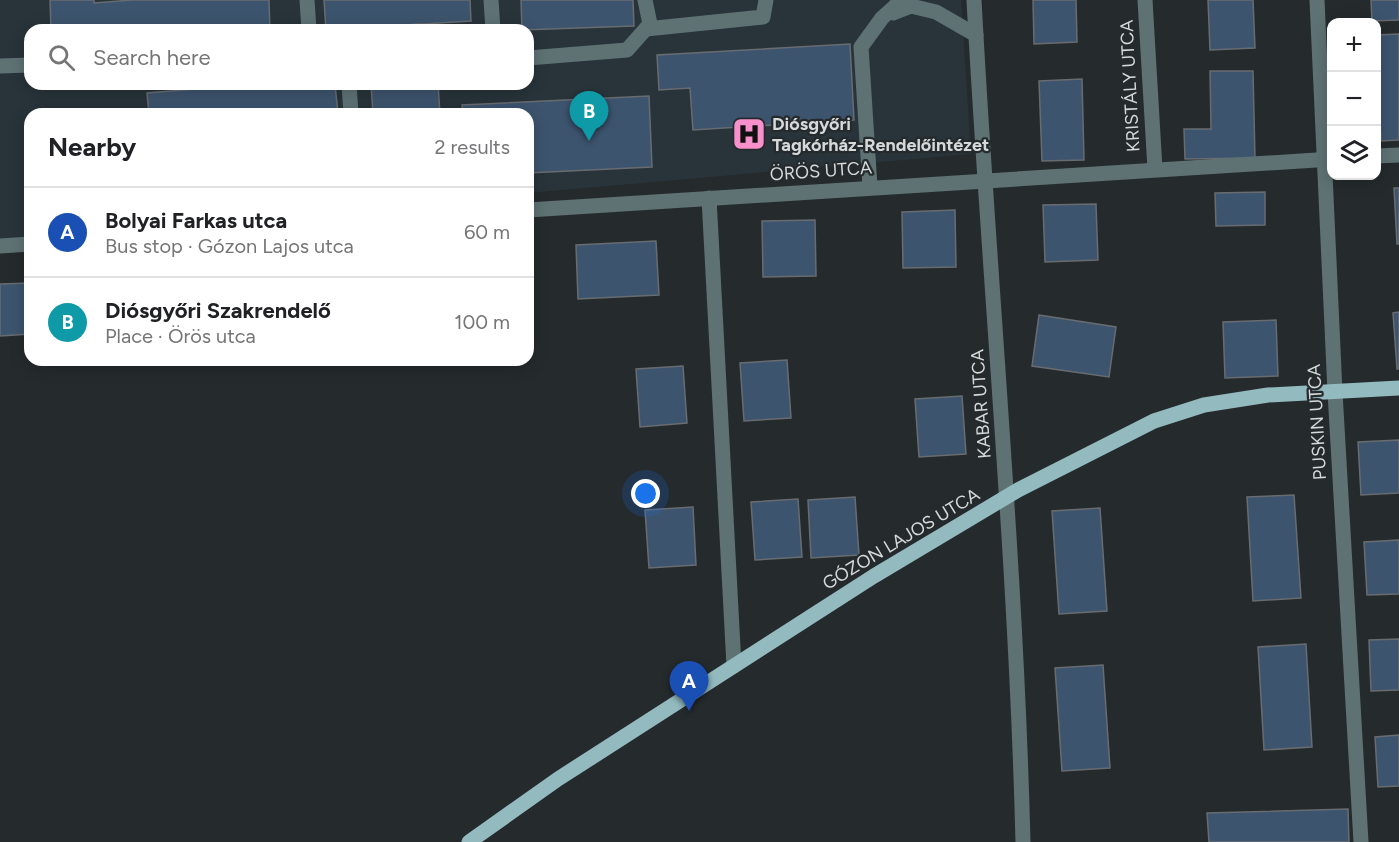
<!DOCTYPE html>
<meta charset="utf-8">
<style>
:root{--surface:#fff;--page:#f6f6f6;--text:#202124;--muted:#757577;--line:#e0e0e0;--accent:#81536f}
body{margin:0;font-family:Figtree,sans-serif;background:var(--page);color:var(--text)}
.controls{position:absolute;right:18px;top:18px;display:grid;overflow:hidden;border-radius:12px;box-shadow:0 3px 15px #0003}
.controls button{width:54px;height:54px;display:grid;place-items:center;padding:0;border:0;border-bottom:2px solid var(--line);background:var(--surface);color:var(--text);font:30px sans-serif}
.you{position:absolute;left:646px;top:494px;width:21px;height:21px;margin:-15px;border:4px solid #fff;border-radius:50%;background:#1a73e8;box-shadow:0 0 0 9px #1a73e833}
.badge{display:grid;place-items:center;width:39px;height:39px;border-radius:50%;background:var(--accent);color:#fff;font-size:20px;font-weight:700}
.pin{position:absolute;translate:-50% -50px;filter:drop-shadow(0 2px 3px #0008)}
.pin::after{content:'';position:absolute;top:32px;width:21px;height:18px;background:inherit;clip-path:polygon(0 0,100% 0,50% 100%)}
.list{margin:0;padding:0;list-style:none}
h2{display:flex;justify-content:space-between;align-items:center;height:78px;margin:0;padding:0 24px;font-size:26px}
h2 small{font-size:20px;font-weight:400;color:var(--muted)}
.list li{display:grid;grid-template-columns:39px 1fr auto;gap:18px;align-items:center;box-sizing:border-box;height:90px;padding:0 24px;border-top:2px solid var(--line)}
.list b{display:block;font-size:22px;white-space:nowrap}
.list p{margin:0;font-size:20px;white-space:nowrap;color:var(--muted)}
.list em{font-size:20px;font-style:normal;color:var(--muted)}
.icon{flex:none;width:33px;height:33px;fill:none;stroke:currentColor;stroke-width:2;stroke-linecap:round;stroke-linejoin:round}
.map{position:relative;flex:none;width:1399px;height:842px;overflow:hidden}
.search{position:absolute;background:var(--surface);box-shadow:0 3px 15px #0003;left:24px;top:24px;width:510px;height:66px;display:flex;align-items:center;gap:15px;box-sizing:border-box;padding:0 21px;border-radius:18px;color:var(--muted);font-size:22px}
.panel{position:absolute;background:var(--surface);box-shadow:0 3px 15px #0003;left:24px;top:108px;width:510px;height:258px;border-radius:18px}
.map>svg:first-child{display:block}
.built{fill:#28343a;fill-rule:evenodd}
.building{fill:#3d546e;stroke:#686c71;stroke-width:1.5}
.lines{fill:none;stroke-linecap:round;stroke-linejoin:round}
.minor{stroke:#5e7274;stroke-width:15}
.major{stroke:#92babf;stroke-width:15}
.labels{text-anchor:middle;stroke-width:4.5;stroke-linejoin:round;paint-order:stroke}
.street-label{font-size:18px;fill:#d5d9da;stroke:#252a2d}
.poi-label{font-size:18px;font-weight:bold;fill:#d5d9da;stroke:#252a2d;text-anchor:start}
</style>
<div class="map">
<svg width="1399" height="842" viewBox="0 0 1399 842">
<rect width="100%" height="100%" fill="#252a2d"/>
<path class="built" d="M0 0H961L971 154 528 193V114H30V237L0 240ZM30 30H528V84H30Z"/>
<g class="building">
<polygon points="50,0 94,0 94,3 132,0 269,0 270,30 51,30"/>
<polygon points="324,0 470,0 471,21 326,30"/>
<polygon points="521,0 633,0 634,26 522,30"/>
<polygon points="1033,0 1076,0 1077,42 1034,44"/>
<polygon points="1208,0 1253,0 1255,48 1210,50"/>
<polygon points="1371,0 1399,0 1399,20 1372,21"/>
<polygon points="420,24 421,30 387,30 386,26"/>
<polygon points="1399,34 1399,140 1381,141 1376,35"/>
<polygon points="850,44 854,120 693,130 690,88 659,90 657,55"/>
<polygon points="1210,71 1253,71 1255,158 1185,159 1184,129 1211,129"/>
<polygon points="1082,79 1084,160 1042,161 1039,81"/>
<polygon points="256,84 335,84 338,114 149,114 147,93"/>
<polygon points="371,84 438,84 440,114 373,114"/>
<polygon points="649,96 652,167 528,173 528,114 463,114 462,105"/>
<polygon points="1394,188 1399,188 1399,244 1397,244"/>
<polygon points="1265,192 1265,225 1216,226 1215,193"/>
<polygon points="1096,204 1098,260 1045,262 1043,205"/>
<polygon points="955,210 956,267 903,268 902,212"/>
<polygon points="815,220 816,276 763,277 762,221"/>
<polygon points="656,241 659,295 578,299 576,245"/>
<polygon points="30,283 30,334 0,336 0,284"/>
<polygon points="1399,312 1399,369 1397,369 1393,313"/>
<polygon points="1039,315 1116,327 1109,377 1032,366"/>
<polygon points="1276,320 1278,376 1225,378 1223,322"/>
<polygon points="787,360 791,418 744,421 740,363"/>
<polygon points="683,366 687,423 640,427 636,369"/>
<polygon points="962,396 966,454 919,457 915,399"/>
<polygon points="1399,440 1399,493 1361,495 1358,442"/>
<polygon points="1294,495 1301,598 1253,601 1247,497"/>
<polygon points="855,497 859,555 811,558 808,500"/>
<polygon points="798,499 802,557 755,560 751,502"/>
<polygon points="693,507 696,565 649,568 645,510"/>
<polygon points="1100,508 1107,611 1059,614 1052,511"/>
<polygon points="1399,540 1399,594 1367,595 1364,542"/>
<polygon points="1399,639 1399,690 1371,691 1369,640"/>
<polygon points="1306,644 1312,747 1264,750 1258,647"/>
<polygon points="1103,665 1110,768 1062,771 1055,668"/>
<polygon points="1399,735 1399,786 1378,787 1375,737"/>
<polygon points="1348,809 1349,842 1209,842 1207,813"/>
</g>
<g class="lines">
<g class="minor">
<polyline points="307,0 309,30"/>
<polyline points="491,0 493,30"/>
<path d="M974 0C989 281 1016 561 1023 842"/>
<polyline points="1145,0 1155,169"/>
<polyline points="1317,0 1335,392 1361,842"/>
<polyline points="893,13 911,6 936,12 976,35"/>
<polyline points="646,29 763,17 766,0"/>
<polyline points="528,58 627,50 650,24 645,0"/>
<polyline points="0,66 30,65"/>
<polyline points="349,84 351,114"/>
<polyline points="1376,156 1399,155"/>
<polyline points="870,187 861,47 882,18 902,0"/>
<polyline points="709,198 734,666"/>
<polyline points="528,210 1332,159"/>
<polyline points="0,246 30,244"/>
</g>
<polyline class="major" points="469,842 558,779 874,576 1018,490 1154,421 1204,405 1268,395 1399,388"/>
</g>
<defs>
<symbol id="hospital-square" viewBox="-11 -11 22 22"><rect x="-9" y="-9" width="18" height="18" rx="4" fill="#f890cb" stroke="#252a2d"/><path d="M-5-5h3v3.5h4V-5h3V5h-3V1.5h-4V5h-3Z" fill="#111"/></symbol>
</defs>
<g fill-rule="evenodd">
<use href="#hospital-square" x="730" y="115" width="38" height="38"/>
</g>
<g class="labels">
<g class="street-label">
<text transform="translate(1130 86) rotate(-93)" y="6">KRISTÁLY UTCA</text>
<text transform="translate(821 171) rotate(-4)" y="6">ÖRÖS UTCA</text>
<text transform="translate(981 404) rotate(-94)" y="6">KABAR UTCA</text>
<text transform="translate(1317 422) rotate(-93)" y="6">PUSKIN UTCA</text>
<text transform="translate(901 539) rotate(-31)" y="6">GÓZON LAJOS UTCA</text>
</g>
<g class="poi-label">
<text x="772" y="130">Diósgyőri<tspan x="772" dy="21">Tagkórház-Rendelőintézet</tspan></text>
</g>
</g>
</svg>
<div class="controls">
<button>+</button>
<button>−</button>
<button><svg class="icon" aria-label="layers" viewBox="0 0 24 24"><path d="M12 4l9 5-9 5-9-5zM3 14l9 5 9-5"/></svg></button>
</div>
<div class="you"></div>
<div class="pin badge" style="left:689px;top:711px;background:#1a4fb4">A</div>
<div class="pin badge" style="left:589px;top:141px;background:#0f9aa8">B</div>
<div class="search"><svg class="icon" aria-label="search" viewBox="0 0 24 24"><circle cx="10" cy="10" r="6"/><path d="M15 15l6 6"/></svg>Search here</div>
<section class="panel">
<h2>Nearby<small>2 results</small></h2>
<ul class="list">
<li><span class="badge" style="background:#1a4fb4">A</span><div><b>Bolyai Farkas utca</b><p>Bus stop · Gózon Lajos utca</p></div><em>60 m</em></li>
<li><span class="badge" style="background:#0f9aa8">B</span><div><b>Diósgyőri Szakrendelő</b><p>Place · Örös utca</p></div><em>100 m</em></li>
</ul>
</section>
</div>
